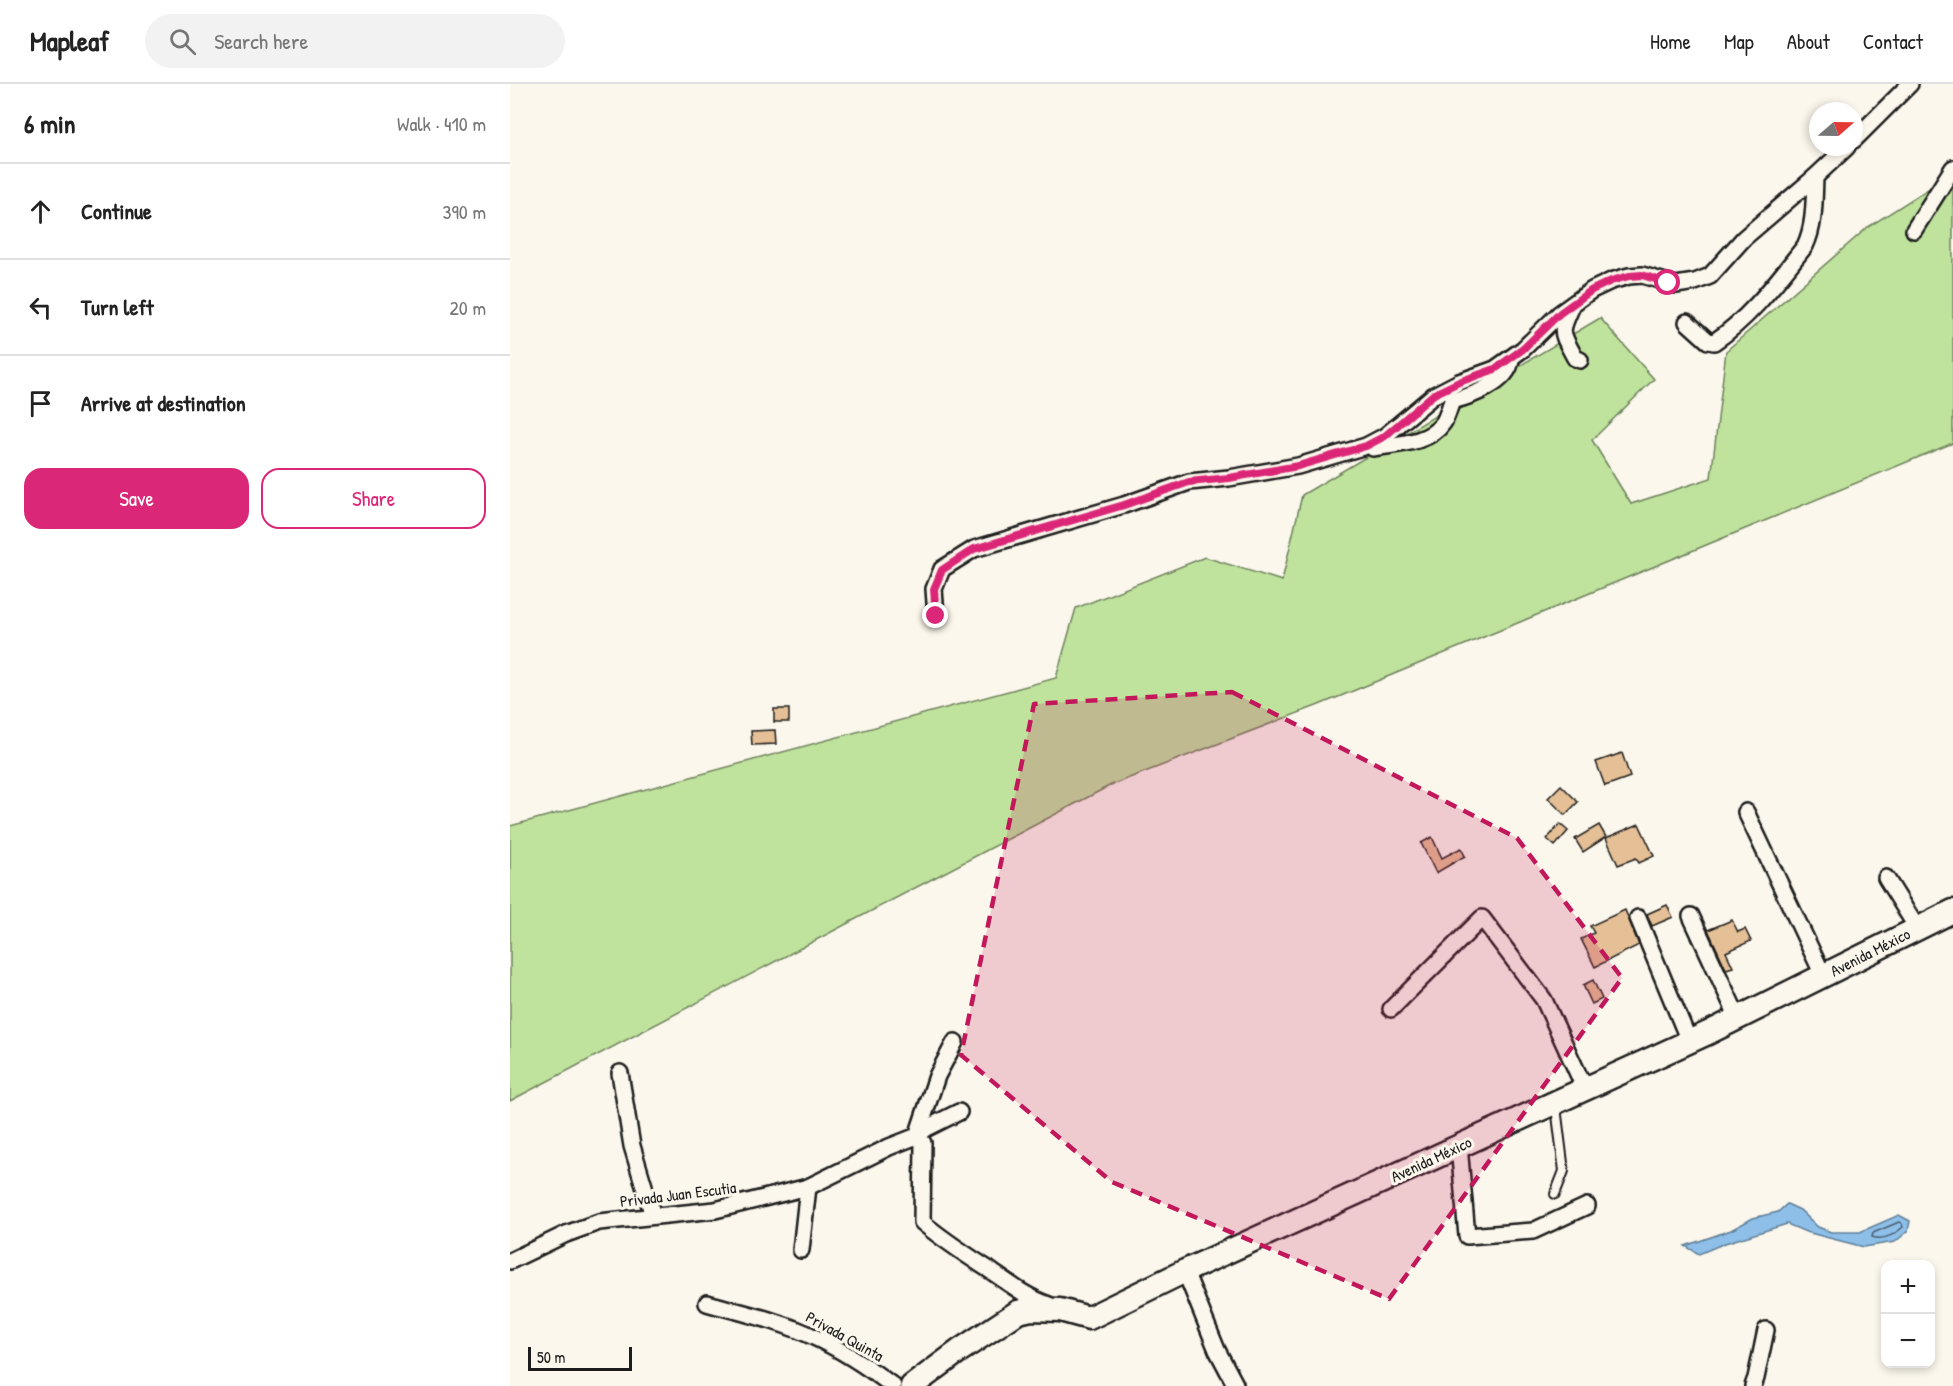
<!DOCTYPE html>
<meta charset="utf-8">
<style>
:root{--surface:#fff;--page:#f2f2f2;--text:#222;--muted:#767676;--line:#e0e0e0;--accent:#db2777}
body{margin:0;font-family:"Patrick Hand",sans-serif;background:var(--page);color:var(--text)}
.controls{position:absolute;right:18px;bottom:18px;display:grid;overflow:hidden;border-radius:12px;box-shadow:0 3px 9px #0003}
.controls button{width:54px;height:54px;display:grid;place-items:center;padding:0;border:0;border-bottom:2px solid var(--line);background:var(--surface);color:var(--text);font:30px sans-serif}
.compass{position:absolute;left:1299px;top:18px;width:54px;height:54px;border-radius:50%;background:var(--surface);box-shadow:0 3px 9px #0003;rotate:70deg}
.scale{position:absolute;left:18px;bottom:15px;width:104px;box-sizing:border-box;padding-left:6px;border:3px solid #1c1c1c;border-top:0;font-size:16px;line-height:21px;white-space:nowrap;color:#1c1c1c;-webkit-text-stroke:4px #fbf7ec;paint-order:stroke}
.stop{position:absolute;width:18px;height:18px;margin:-14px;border:4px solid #db2777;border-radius:50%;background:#fff}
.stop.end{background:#db2777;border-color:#fff;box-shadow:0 2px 6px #0008}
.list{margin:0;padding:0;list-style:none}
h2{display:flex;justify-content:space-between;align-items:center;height:78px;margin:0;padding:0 24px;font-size:26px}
h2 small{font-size:20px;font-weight:400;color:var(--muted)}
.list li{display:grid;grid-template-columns:39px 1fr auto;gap:18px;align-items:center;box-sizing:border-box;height:96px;padding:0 24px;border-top:2px solid var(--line)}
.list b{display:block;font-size:22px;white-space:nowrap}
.list em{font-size:20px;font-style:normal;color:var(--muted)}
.actions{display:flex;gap:12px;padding:18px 24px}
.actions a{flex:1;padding:14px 0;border:2px solid var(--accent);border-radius:18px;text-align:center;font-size:21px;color:var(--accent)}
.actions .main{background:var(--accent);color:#fff}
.icon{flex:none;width:33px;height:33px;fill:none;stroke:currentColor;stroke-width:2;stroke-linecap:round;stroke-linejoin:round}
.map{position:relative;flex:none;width:1443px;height:1302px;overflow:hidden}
header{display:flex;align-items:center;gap:36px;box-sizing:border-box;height:84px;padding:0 30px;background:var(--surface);border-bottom:2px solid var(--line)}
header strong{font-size:28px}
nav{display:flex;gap:33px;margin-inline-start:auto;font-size:21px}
.search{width:420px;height:54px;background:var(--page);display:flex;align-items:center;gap:15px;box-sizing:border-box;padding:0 21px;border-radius:33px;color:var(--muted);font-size:22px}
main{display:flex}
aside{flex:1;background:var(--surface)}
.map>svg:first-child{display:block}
.green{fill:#bfe39d;stroke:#6e805c;stroke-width:1.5}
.water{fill:#8dbfe9;stroke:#607e97;stroke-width:1.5}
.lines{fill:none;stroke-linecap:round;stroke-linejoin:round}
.shore{stroke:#495d6e;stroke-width:1.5}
.building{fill:#e5bf95;stroke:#1c1c1c;stroke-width:1.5}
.lane-casing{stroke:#1c1c1c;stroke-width:12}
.street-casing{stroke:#1c1c1c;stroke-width:20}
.secondary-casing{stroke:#1c1c1c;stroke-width:27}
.lane{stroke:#fbf7ec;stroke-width:8}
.street{stroke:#fbf7ec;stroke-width:15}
.secondary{stroke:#fbf7ec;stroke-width:22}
.route{stroke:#db2777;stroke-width:8}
.marked{fill:#c2185b;fill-opacity:0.2;stroke:#c2185b;stroke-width:4.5;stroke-dasharray:12 8;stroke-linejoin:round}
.labels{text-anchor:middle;stroke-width:6;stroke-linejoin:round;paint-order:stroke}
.street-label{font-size:16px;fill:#1c1c1c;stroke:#fbf7ec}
</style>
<header>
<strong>Mapleaf</strong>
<div class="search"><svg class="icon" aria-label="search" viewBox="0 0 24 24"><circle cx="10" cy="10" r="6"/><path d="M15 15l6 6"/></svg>Search here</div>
<nav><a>Home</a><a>Map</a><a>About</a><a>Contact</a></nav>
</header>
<main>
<aside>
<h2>6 min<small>Walk · 410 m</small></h2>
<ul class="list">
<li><svg class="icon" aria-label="ahead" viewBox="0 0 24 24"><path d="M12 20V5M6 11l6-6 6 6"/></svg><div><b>Continue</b></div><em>390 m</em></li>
<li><svg class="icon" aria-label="left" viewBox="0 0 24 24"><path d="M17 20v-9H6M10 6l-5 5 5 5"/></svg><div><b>Turn left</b></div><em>20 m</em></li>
<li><svg class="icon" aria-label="arrive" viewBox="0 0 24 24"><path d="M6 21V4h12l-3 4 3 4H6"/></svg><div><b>Arrive at destination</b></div></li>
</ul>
<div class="actions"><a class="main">Save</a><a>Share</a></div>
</aside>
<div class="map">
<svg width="1443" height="1302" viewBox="0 0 1443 1302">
<rect width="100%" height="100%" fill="#fbf7ec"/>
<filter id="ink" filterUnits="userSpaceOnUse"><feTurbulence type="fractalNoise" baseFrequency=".0167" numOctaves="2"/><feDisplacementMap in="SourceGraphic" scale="12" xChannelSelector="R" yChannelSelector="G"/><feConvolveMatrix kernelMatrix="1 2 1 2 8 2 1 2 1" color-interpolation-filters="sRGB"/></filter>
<g filter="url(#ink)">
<polygon class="green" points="1443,89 1443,359 809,621 601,701 0,1017 0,742 546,594 566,524 695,473 772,497 792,411 1090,234 1144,295 1082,356 1121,420 1201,394 1216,267 1358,143"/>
<polygon class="water" points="1277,1120 1290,1126 1308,1143 1321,1148 1350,1148 1389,1131 1400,1137 1398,1147 1385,1158 1354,1163 1296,1148 1277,1140 1215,1159 1189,1170 1175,1162 1221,1146 1243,1134 1268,1128"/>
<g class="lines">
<path class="shore" d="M1389 1138 1392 1140 1393 1143C1384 1151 1373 1157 1362 1153L1363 1149Z"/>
</g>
<g class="building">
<rect x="264" y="625" width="15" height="13"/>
<polygon points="265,646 266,660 242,661 241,647"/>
<polygon points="1112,669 1120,693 1095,702 1086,678"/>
<polygon points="1051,701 1068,718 1055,731 1038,714"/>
<polygon points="1050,740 1058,747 1045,762 1037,755"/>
<polygon points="1129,740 1144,772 1129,779 1126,774 1108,781 1096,754"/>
<polygon points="1089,741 1096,753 1073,768 1065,755"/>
<polygon points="922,753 932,774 951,764 955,772 926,789 911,759"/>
<polygon points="1157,821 1163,833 1142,842 1137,830"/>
<polygon points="1115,826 1129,861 1085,883 1071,855 1084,849 1080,842"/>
<polygon points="1222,836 1228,848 1235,845 1241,857 1216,868 1223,883 1216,885 1198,846"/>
<polygon points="1083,896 1092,915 1082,920 1073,901"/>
</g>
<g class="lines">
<defs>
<polyline id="lane" points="1045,1110 1054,1087 1046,1023"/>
<g id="street">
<polyline points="1344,56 1400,0"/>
<polyline points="1404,146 1443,84"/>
<path d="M1062 222C1049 250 1051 247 1065 274L1070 276"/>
<path d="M1177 238 1198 257 1204 258C1241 233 1267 197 1295 162 1305 141 1304 117 1305 93"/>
<path d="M863 364C885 360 919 360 933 339 937 334 939 324 942 317 962 312 998 299 1001 276"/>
<polyline points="426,532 424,505 432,485 464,465 614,421 679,398 719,394 788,382 856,362 875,352 924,311 949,298 985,285 1013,265 1050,229 1082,206 1101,197 1119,192 1132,191 1166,201 1185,198 1200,192 1234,154 1305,93 1337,63"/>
<polyline points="1236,728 1313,891"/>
<polyline points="1376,794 1407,844"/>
<polyline points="1181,832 1228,934"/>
<polyline points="1128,834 1179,957"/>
<polyline points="881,925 972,834 1034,916 1075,1005"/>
<polyline points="110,989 122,1062 143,1132"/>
<path d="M407 1052 413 1059 412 1138C433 1156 455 1170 478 1185 497 1198 516 1213 539 1221"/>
<polyline points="407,1052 427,992 445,958"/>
<polyline points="949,1062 957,1152 1023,1147 1077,1122"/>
<polyline points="291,1166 298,1103"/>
<polyline points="0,1177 56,1150 89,1138 205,1126 298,1103 379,1063 407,1052 417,1044 449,1028"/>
<polyline points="675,1187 707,1266 725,1300"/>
<path d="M197 1219C233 1229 271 1237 304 1253 332 1266 359 1284 383 1302"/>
<polyline points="1243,1302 1246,1294 1256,1246"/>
</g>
<polyline id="secondary" points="402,1302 449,1267 508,1228 521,1225 550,1226 579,1234 675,1187 1198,949 1443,827"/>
</defs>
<use href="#lane" class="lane-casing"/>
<use href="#street" class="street-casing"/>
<use href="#secondary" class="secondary-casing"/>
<use href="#lane" class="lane"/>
<use href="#street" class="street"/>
<use href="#secondary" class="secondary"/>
</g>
</g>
<g class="lines" filter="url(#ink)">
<polyline class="route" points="426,532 424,505 432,486 464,465 614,421 679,398 719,394 788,382 856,362 875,352 924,310 949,298 985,285 1013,265 1050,229 1082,206 1101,197 1119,192 1132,191 1158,199"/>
</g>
<path class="marked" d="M722 608 1007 754 1112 894 879 1215 602 1098 451 971 524 620Z"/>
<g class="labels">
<g class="street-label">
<text transform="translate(1360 868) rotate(-27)" y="6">Avenida México</text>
<text transform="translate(921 1075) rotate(-25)" y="6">Avenida México</text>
<text transform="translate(168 1110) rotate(-7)" y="6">Privada Juan Escutia</text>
<text transform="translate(335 1252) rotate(29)" y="6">Privada Quinta</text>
</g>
</g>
</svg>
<div class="controls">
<button>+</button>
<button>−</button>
</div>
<svg class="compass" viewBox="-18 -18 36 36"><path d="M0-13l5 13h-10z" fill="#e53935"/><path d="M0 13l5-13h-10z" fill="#767676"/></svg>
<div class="scale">50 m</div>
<div class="stop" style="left:1158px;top:199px"></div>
<div class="stop end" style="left:426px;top:532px"></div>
</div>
</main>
